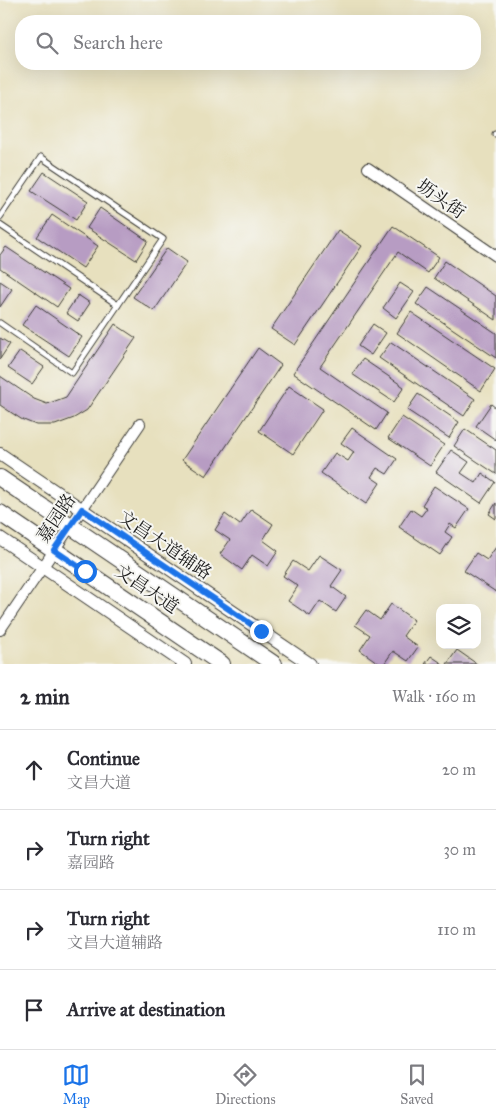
<!DOCTYPE html>
<meta charset="utf-8">
<style>
:root{--surface:#fff;--page:#f2f2f3;--text:#2b2b33;--muted:#7c7c81;--line:#e1e1e2;--accent:#1a73e8}
body{margin:0;font-family:"IM FELL Great Primer","Noto Serif SC",serif;background:var(--page);color:var(--text)}
.controls{position:absolute;right:15px;bottom:15px;display:grid;overflow:hidden;border-radius:10px;box-shadow:0 5px 20px #0002}
.controls button{width:45px;height:45px;display:grid;place-items:center;padding:0;border:0;border-bottom:1px solid var(--line);background:var(--surface);color:var(--text);font:25px sans-serif}
.stop{position:absolute;width:15px;height:15px;margin:-11px;border:4px solid #1a73e8;border-radius:50%;background:#fff}
.stop.end{background:#1a73e8;border-color:#fff;box-shadow:0 1px 5px #0008}
.list{margin:0;padding:0;list-style:none}
h2{display:flex;justify-content:space-between;align-items:center;height:65px;margin:0;padding:0 20px;font-size:21px}
h2 small{font-size:16px;font-weight:400;color:var(--muted)}
.list li{display:grid;grid-template-columns:32px 1fr auto;gap:15px;align-items:center;box-sizing:border-box;height:80px;padding:0 20px;border-top:1px solid var(--line)}
.list b{display:block;font-size:19px;white-space:nowrap}
.list p{margin:0;font-size:16px;white-space:nowrap;color:var(--muted)}
.list em{font-size:16px;font-style:normal;color:var(--muted)}
.icon{flex:none;width:28px;height:28px;fill:none;stroke:currentColor;stroke-width:2;stroke-linecap:round;stroke-linejoin:round}
.map{position:relative;flex:none;width:496px;height:664px;overflow:hidden}
.search{position:absolute;background:var(--surface);box-shadow:0 5px 20px #0002;left:15px;right:15px;top:15px;height:55px;display:flex;align-items:center;gap:12px;box-sizing:border-box;padding:0 18px;border-radius:20px;color:var(--muted);font-size:19px}
.sheet{height:385px;background:var(--surface)}
nav{display:flex;justify-content:space-around;align-items:center;box-sizing:border-box;height:70px;border-top:1px solid var(--line);background:var(--surface);font-size:14px;color:var(--muted)}
nav a{display:grid;justify-items:center;gap:2px}
nav .on{color:var(--accent)}
.map>svg:first-child{display:block}
.building{fill:#b79cc3}
.lines{fill:none;stroke-linecap:round;stroke-linejoin:round}
.service-casing{stroke:#3a3934;stroke-width:7}
.minor-casing{stroke:#3a3934;stroke-width:12}
.tertiary-casing{stroke:#3a3934;stroke-width:14}
.primary-casing{stroke:#3a3934;stroke-width:18}
.service{stroke:#fff;stroke-width:5}
.minor{stroke:#fff;stroke-width:10}
.tertiary{stroke:#fff;stroke-width:12}
.primary{stroke:#fff;stroke-width:16}
.route{stroke:#1a73e8;stroke-width:6}
.labels{text-anchor:middle;stroke-width:4;stroke-linejoin:round;paint-order:stroke}
.street-label{font-size:18px;fill:#1c1c1c;stroke:#f6f6f2}
</style>
<div class="map">
<svg width="496" height="664" viewBox="0 0 496 664">
<rect width="100%" height="100%" fill="#f6f6f2"/>
<filter id="ink" filterUnits="userSpaceOnUse"><feTurbulence type="fractalNoise" baseFrequency=".02" numOctaves="2"/><feDisplacementMap in="SourceGraphic" scale="10" xChannelSelector="R" yChannelSelector="G"/><feConvolveMatrix kernelMatrix="1 2 1 2 8 2 1 2 1" color-interpolation-filters="sRGB"/></filter>
<filter id="wash" filterUnits="userSpaceOnUse"><feTurbulence type="fractalNoise" baseFrequency=".0096" numOctaves="4" result="noise"/><feDisplacementMap in="SourceGraphic" scale="20" xChannelSelector="R" yChannelSelector="G"/><feGaussianBlur stdDeviation="1.12" result="paint"/><feColorMatrix in="noise" values="0 0 0 0 0 0 0 0 0 0 0 0 0 0 0 0 0 1.4 0 .05"/><feComposite in="paint" operator="in"/></filter>
<g filter="url(#wash)">
<rect width="100%" height="100%" fill="#e7e0be"/>
<g id="blocks">
<g class="building">
<polygon points="44,172 88,201 76,220 31,191"/>
<polygon points="100,208 148,241 136,260 87,228"/>
<polygon points="52,215 98,246 83,268 37,237"/>
<polygon points="393,226 439,257 428,273 398,252 320,367 387,413 376,430 293,373"/>
<polygon points="338,230 362,246 295,345 271,329"/>
<polygon points="6,247 69,289 57,307 0,268 0,255"/>
<polygon points="167,248 187,262 154,311 133,297"/>
<polygon points="445,261 496,296 496,320 434,278"/>
<polygon points="0,281 12,289 0,307"/>
<polygon points="400,283 414,292 396,318 383,308"/>
<polygon points="428,287 496,333 496,358 416,304"/>
<polygon points="78,295 90,303 78,321 66,313"/>
<polygon points="36,305 82,337 69,356 22,325"/>
<polygon points="411,312 495,369 481,391 397,333"/>
<polygon points="115,324 136,338 87,410 74,418 55,425 36,425 21,419 0,405 0,376 34,399 47,404 66,397"/>
<polygon points="373,324 386,333 371,355 358,346"/>
<polygon points="0,338 10,344 0,359"/>
<polygon points="391,342 475,399 464,416 379,358"/>
<polygon points="258,348 281,365 206,476 182,460"/>
<polygon points="20,351 44,367 32,384 8,368"/>
<polygon points="363,359 404,387 394,402 352,374"/>
<polygon points="289,386 323,409 293,454 259,431"/>
<polygon points="418,394 459,422 449,438 407,410"/>
<polygon points="491,404 496,408 496,440 476,426"/>
<polygon points="402,417 444,445 430,466 388,438"/>
<polygon points="352,428 397,459 387,474 377,468 371,477 380,483 366,504 321,473 335,453 348,461 354,452 341,443"/>
<polygon points="465,429 496,450 496,474 454,446"/>
<polygon points="451,450 469,462 461,473 476,483 482,473 495,482 481,503 436,472"/>
<polygon points="434,486 469,509 456,528 450,524 445,532 452,537 440,555 399,527 411,509 421,516 427,508 422,505"/>
<polygon points="496,503 496,519 489,514"/>
<polygon points="251,509 273,524 263,540 278,551 268,566 252,555 242,570 220,554 230,540 215,530 225,514 240,525"/>
<polygon points="496,547 496,592 464,571 476,553 487,560"/>
<polygon points="319,555 342,570 331,586 346,597 336,612 320,601 310,616 288,601 298,586 283,576 293,561 308,571"/>
<polygon points="391,604 414,620 403,636 418,647 408,661 393,651 384,664 380,664 360,650 370,635 355,625 366,610 380,620"/>
<polygon points="457,650 477,664 447,664"/>
<polygon points="431,656 443,664 425,664"/>
</g>
</g>
</g>
<g filter="url(#ink)">
<use href="#blocks" fill-opacity="0" stroke="#3a3934" stroke-width="1"/>
<g class="lines">
<defs>
<g id="service">
<polyline points="495,134 496,134"/>
<polyline points="0,217 41,157 163,239 118,305"/>
<polyline points="0,225 118,305 72,373 0,323"/>
</g>
<g id="minor">
<polyline points="368,168 496,256"/>
<polyline points="0,630 140,424"/>
</g>
<g id="tertiary">
<polyline points="0,454 310,664"/>
<polyline points="0,538 185,664"/>
</g>
<g id="primary">
<polyline points="0,478 274,664"/>
<polyline points="0,513 222,664"/>
</g>
</defs>
<use href="#service" class="service-casing"/>
<use href="#minor" class="minor-casing"/>
<use href="#tertiary" class="tertiary-casing"/>
<use href="#primary" class="primary-casing"/>
<use href="#service" class="service"/>
<use href="#minor" class="minor"/>
<use href="#tertiary" class="tertiary"/>
<use href="#primary" class="primary"/>
</g>
</g>
<g class="lines" filter="url(#ink)">
<polyline class="route" points="85,571 54,550 82,509 261,631"/>
</g>
<g class="labels">
<g class="street-label">
<text transform="translate(441 199) rotate(35)" y="6">坜头街</text>
<text transform="translate(56 518) rotate(-56)" y="6">嘉园路</text>
<text transform="translate(165 545) rotate(34)" y="6">文昌大道辅路</text>
<text transform="translate(147 589) rotate(34)" y="6">文昌大道</text>
</g>
</g>
</svg>
<div class="controls">
<button><svg class="icon" aria-label="layers" viewBox="0 0 24 24"><path d="M12 4l9 5-9 5-9-5zM3 14l9 5 9-5"/></svg></button>
</div>
<div class="stop" style="left:85px;top:571px"></div>
<div class="stop end" style="left:261px;top:631px"></div>
<div class="search"><svg class="icon" aria-label="search" viewBox="0 0 24 24"><circle cx="10" cy="10" r="6"/><path d="M15 15l6 6"/></svg>Search here</div>
</div>
<section class="sheet">
<h2>2 min<small>Walk · 160 m</small></h2>
<ul class="list">
<li><svg class="icon" aria-label="ahead" viewBox="0 0 24 24"><path d="M12 20V5M6 11l6-6 6 6"/></svg><div><b>Continue</b><p>文昌大道</p></div><em>20 m</em></li>
<li><svg class="icon" aria-label="right" viewBox="0 0 24 24"><path d="M7 20v-9h11M14 6l5 5-5 5"/></svg><div><b>Turn right</b><p>嘉园路</p></div><em>30 m</em></li>
<li><svg class="icon" aria-label="right" viewBox="0 0 24 24"><path d="M7 20v-9h11M14 6l5 5-5 5"/></svg><div><b>Turn right</b><p>文昌大道辅路</p></div><em>110 m</em></li>
<li><svg class="icon" aria-label="arrive" viewBox="0 0 24 24"><path d="M6 21V4h12l-3 4 3 4H6"/></svg><div><b>Arrive at destination</b></div></li>
</ul>
</section>
<nav>
<a class="on"><svg class="icon" aria-label="map" viewBox="0 0 24 24"><path d="M3 6l6-2 6 2 6-2v14l-6 2-6-2-6 2zM9 4v14M15 6v14"/></svg>Map</a>
<a><svg class="icon" aria-label="directions" viewBox="0 0 24 24"><path d="M12 3l9 9-9 9-9-9zM9 14v-3h6M13 9l2 2-2 2"/></svg>Directions</a>
<a><svg class="icon" aria-label="saved" viewBox="0 0 24 24"><path d="M7 4h10v16l-5-4-5 4z"/></svg>Saved</a>
</nav>
